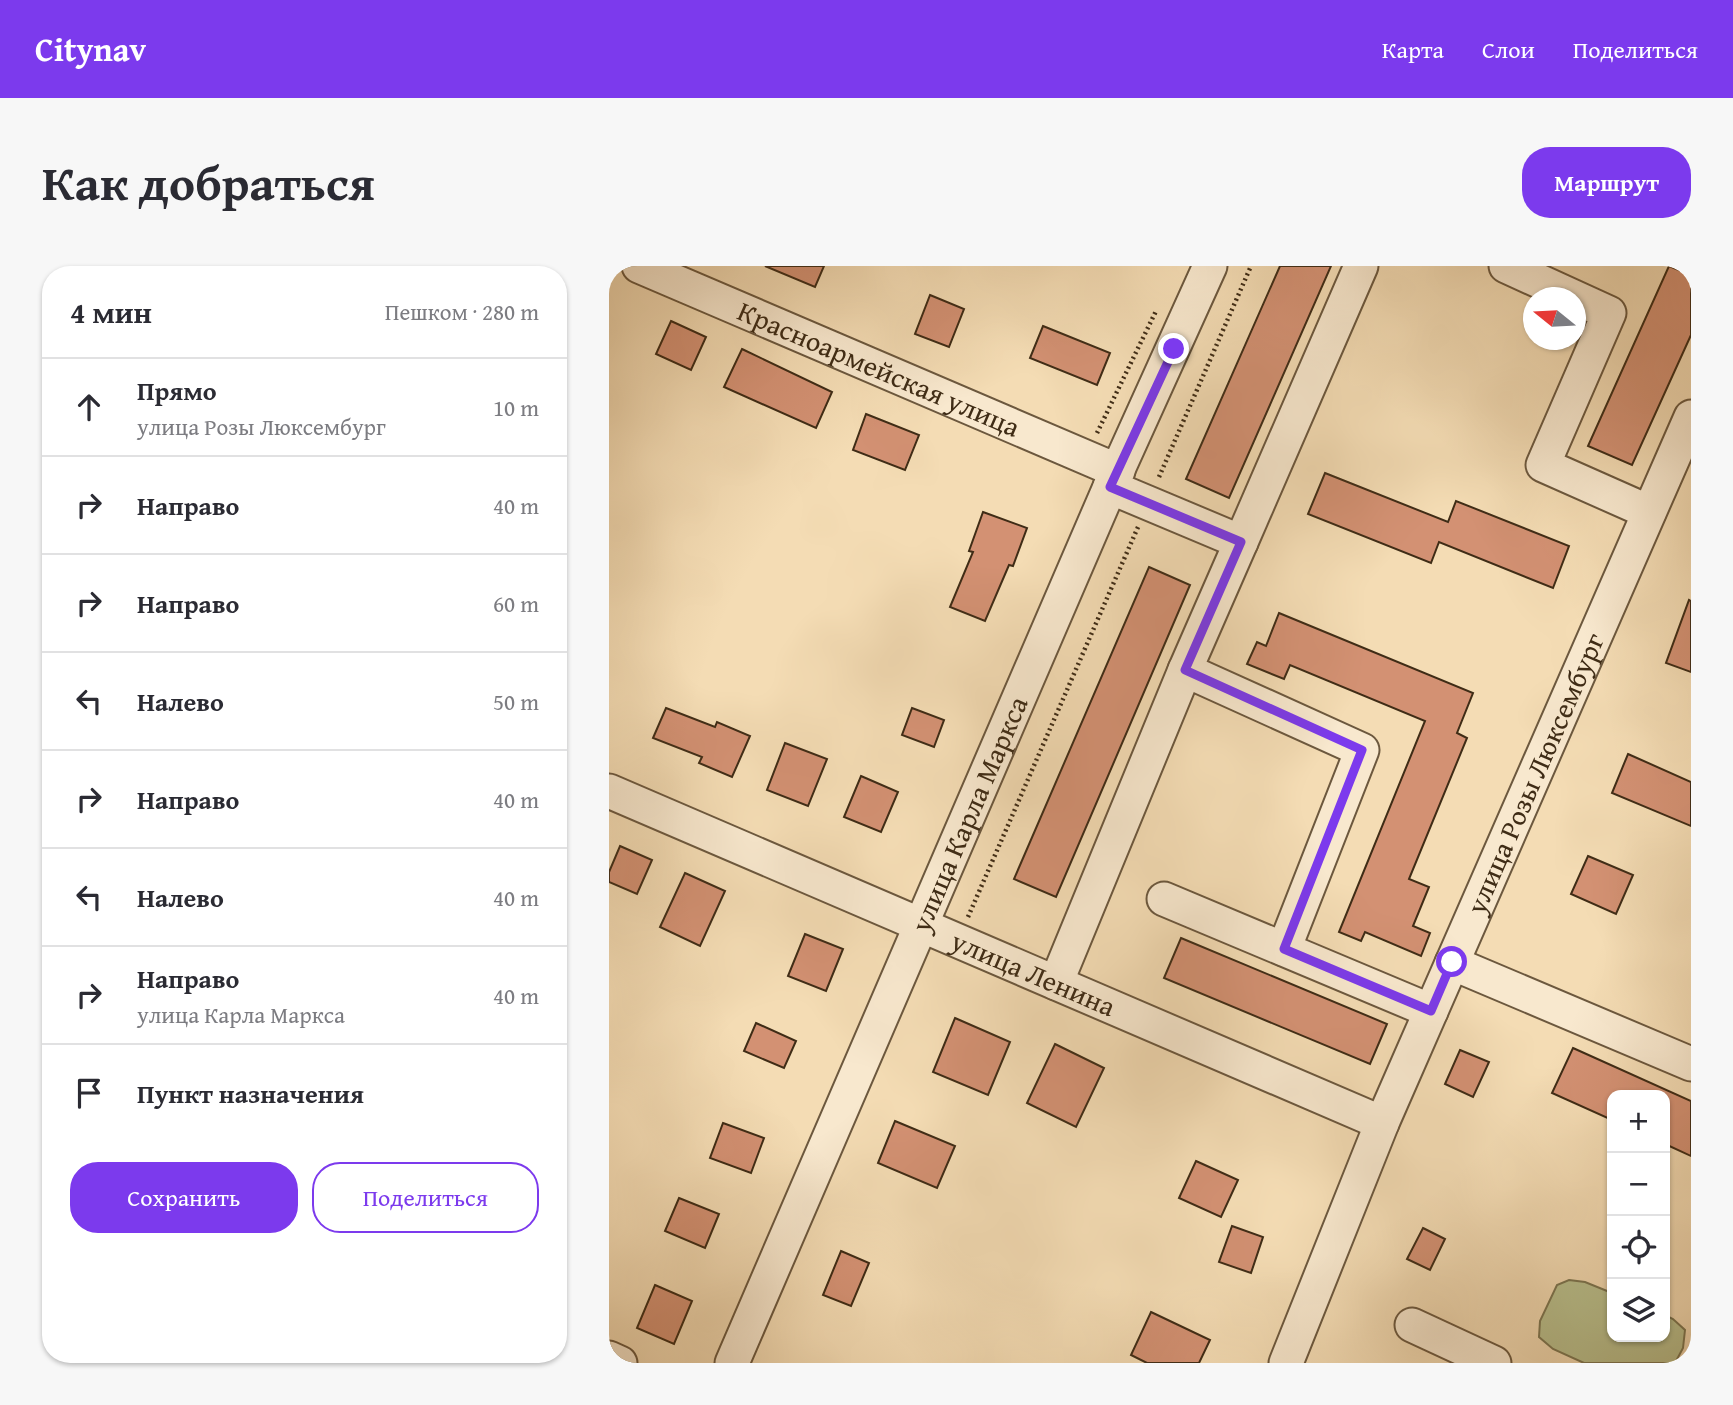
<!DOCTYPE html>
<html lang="ru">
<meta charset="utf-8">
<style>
:root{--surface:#fff;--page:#f7f7f7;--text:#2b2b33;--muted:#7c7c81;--line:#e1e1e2;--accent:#7c3aed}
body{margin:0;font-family:"Gentium Book Plus",serif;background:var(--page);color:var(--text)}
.controls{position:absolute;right:21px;bottom:21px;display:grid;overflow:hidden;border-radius:14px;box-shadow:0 2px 5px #0004}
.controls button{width:63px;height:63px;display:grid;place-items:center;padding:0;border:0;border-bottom:2px solid var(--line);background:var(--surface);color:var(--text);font:35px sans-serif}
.compass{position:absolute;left:914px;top:21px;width:63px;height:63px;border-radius:50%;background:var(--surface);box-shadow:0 2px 5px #0004;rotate:288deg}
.stop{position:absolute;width:21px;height:21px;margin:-16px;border:5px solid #7c3aed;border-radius:50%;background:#fff}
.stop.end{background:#7c3aed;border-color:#fff;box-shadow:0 2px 7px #0008}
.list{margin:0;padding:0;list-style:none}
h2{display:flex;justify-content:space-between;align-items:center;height:91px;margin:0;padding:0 28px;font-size:30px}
h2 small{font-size:23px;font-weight:400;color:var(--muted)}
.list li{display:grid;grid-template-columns:46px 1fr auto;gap:21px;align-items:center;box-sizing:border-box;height:98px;padding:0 28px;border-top:2px solid var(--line)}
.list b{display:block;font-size:26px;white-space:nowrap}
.list p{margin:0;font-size:23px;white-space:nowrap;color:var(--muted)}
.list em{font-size:23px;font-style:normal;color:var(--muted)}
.actions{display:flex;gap:14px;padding:21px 28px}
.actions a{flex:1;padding:16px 0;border:2px solid var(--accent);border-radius:28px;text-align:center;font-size:24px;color:var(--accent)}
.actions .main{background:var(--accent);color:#fff}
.icon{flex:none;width:38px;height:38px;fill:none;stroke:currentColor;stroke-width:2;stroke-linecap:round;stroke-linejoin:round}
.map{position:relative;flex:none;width:1082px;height:1097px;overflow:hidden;border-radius:28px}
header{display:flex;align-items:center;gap:42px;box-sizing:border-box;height:98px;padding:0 35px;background:var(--accent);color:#fff}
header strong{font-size:33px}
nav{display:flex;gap:38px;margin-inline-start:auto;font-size:24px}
.intro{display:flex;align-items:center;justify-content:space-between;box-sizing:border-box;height:168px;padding:0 42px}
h1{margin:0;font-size:49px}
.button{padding:18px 32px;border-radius:28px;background:var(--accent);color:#fff;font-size:24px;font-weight:700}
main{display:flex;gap:42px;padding:0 42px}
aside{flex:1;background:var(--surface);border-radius:28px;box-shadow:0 2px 5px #0004}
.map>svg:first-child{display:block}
.green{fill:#b9c18f;stroke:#7c7652;stroke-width:2}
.building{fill:#d39173;stroke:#3f2c16;stroke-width:2}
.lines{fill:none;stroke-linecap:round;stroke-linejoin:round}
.minor-casing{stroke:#6c583e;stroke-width:37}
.path{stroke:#3f2c16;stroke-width:4.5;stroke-dasharray:2 3.5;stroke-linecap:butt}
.minor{stroke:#f8e8ce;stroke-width:33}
.route{stroke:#7c3aed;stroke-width:9}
.labels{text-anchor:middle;stroke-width:7;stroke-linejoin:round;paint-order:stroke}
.street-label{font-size:28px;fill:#3f2c16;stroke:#f8e8ce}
</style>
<header>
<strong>Citynav</strong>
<nav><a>Карта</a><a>Слои</a><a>Поделиться</a></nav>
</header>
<div class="intro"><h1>Как добраться</h1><a class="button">Маршрут</a></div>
<main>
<aside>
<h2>4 мин<small>Пешком · 280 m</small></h2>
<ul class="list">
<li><svg class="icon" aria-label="ahead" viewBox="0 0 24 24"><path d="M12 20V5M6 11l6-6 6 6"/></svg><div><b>Прямо</b><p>улица Розы Люксембург</p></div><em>10 m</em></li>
<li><svg class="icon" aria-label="right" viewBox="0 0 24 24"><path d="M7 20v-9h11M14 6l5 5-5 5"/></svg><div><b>Направо</b></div><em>40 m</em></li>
<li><svg class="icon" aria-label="right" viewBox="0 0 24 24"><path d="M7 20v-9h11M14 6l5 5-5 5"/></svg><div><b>Направо</b></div><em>60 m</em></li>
<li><svg class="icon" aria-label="left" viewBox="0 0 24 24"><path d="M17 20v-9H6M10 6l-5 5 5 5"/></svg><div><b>Налево</b></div><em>50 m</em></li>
<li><svg class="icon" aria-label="right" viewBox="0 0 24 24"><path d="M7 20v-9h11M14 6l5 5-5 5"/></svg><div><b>Направо</b></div><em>40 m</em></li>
<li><svg class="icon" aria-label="left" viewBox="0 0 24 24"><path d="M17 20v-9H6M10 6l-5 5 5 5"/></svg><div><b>Налево</b></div><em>40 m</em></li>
<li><svg class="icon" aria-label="right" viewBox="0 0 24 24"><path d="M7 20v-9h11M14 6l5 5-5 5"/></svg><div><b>Направо</b><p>улица Карла Маркса</p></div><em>40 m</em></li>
<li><svg class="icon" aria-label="arrive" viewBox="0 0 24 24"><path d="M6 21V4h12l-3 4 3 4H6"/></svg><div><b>Пункт назначения</b></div></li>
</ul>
<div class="actions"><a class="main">Сохранить</a><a>Поделиться</a></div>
</aside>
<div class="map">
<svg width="1082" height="1097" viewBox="0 0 1082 1097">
<rect width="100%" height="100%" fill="#f4dcb4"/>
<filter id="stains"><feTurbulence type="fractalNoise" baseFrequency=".00286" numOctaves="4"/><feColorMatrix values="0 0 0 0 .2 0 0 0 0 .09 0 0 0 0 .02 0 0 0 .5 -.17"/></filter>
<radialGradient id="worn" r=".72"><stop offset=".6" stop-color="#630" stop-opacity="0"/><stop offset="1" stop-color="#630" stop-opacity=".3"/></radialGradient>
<polygon class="green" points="960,1014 976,1016 1003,1027 1003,1071 1056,1071 1056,1049 1064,1053 1076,1064 1074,1082 1066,1097 975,1097 944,1083 930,1071 931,1055 948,1019"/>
<g class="building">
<polygon points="156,0 215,0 206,21"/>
<polygon points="671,0 722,0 620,232 577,213"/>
<polygon points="1060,0 1082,9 1082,69 1023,199 979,180"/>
<polygon points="321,29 355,43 340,81 306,68"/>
<polygon points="62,55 97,71 82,104 47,88"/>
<polygon points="434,60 501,87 488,119 421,92"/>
<polygon points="133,83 223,126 207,162 115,121"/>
<polygon points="257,148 310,169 296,204 244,184"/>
<polygon points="716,207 839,256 847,235 960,280 944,322 830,276 822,297 699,248"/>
<polygon points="374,246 418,262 404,300 400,299 376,355 341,341 364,286 360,285"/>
<polygon points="540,301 581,319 447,631 405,613"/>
<polygon points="1080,334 1082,335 1082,406 1057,397"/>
<polygon points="670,347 864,427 848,467 858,472 800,613 820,621 804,660 821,667 812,690 756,666 752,675 730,666 816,455 681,399 675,413 638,398 648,376 657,380"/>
<polygon points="57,442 106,461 108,456 141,470 123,511 90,497 93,491 44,472"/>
<polygon points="303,442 335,454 325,481 293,469"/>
<polygon points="176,477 218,493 199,540 158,524"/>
<polygon points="1019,488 1082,516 1082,560 1003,527"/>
<polygon points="252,510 289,526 272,566 235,551"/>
<polygon points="11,580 43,594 28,628 0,616 0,606"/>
<polygon points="979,590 1024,609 1007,648 962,628"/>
<polygon points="76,607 116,625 91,680 51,661"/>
<polygon points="196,668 234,683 217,725 179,710"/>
<polygon points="572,672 778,758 761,798 555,712"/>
<polygon points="346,752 401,776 379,829 324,806"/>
<polygon points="147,757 187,775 175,802 135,785"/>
<polygon points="446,778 495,802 467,861 418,837"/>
<polygon points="964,782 1082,835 1082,890 1056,878 1056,829 1003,829 1003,854 943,827"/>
<polygon points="851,784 880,796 864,831 836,818"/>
<polygon points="286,855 346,880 328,922 269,897"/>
<polygon points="114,857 155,872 142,907 101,892"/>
<polygon points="587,895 629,914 612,951 570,932"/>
<polygon points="70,932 110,948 96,982 56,965"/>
<polygon points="623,960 654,971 642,1007 610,996"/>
<polygon points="814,962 836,973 821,1004 798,993"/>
<polygon points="232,985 260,997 242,1040 214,1029"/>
<polygon points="46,1019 83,1035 65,1078 28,1062"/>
<polygon points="542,1046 601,1074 590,1097 538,1097 522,1089"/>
</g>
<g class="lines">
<defs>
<g id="minor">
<path id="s1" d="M30 0 509 205"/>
<polyline points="897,0 1000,47 934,199 1040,246"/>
<polyline points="501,221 632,276 576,404 753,484 675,683"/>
<polyline points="632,276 752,0"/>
<path id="s2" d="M0 525 773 857"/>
<polyline points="555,633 822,745"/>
<polyline points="843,697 1082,798"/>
<polyline points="447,717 576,404"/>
<polyline points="803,1059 885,1097"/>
<polyline points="0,1092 11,1097"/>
<path id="s3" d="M123 1097 501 221 601 0"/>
<path id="s4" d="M677 1097 773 857 1082 151"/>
</g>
</defs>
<use href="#minor" class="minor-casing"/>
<g class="path">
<polyline points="488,167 547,45"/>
<polyline points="550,211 642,0"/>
<polyline points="359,651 529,261"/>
</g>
<use href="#minor" class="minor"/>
</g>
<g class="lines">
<polyline class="route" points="565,83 501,221 632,276 576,404 753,484 675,683 822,745 843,696"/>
</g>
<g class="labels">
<g class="street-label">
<text dy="10" stroke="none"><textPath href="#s1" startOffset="261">Красноармейская улица</textPath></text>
<text dy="10" stroke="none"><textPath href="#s4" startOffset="640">улица Розы Люксембург</textPath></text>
<text dy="10" stroke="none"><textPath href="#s3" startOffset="598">улица Карла Маркса</textPath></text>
<text dy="10" stroke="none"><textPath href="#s2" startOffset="462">улица Ленина</textPath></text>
</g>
</g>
<rect width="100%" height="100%" filter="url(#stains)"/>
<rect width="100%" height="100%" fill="url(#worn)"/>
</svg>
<div class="controls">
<button>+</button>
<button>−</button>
<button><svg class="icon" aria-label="locate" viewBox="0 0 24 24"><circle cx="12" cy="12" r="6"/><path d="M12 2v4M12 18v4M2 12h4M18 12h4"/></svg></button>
<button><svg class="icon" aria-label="layers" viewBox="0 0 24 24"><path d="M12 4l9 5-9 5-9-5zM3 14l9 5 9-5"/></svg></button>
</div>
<svg class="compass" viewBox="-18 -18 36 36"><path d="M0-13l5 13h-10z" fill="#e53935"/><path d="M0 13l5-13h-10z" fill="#7c7c81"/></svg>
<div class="stop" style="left:843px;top:696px"></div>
<div class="stop end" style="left:565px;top:83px"></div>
</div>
</main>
